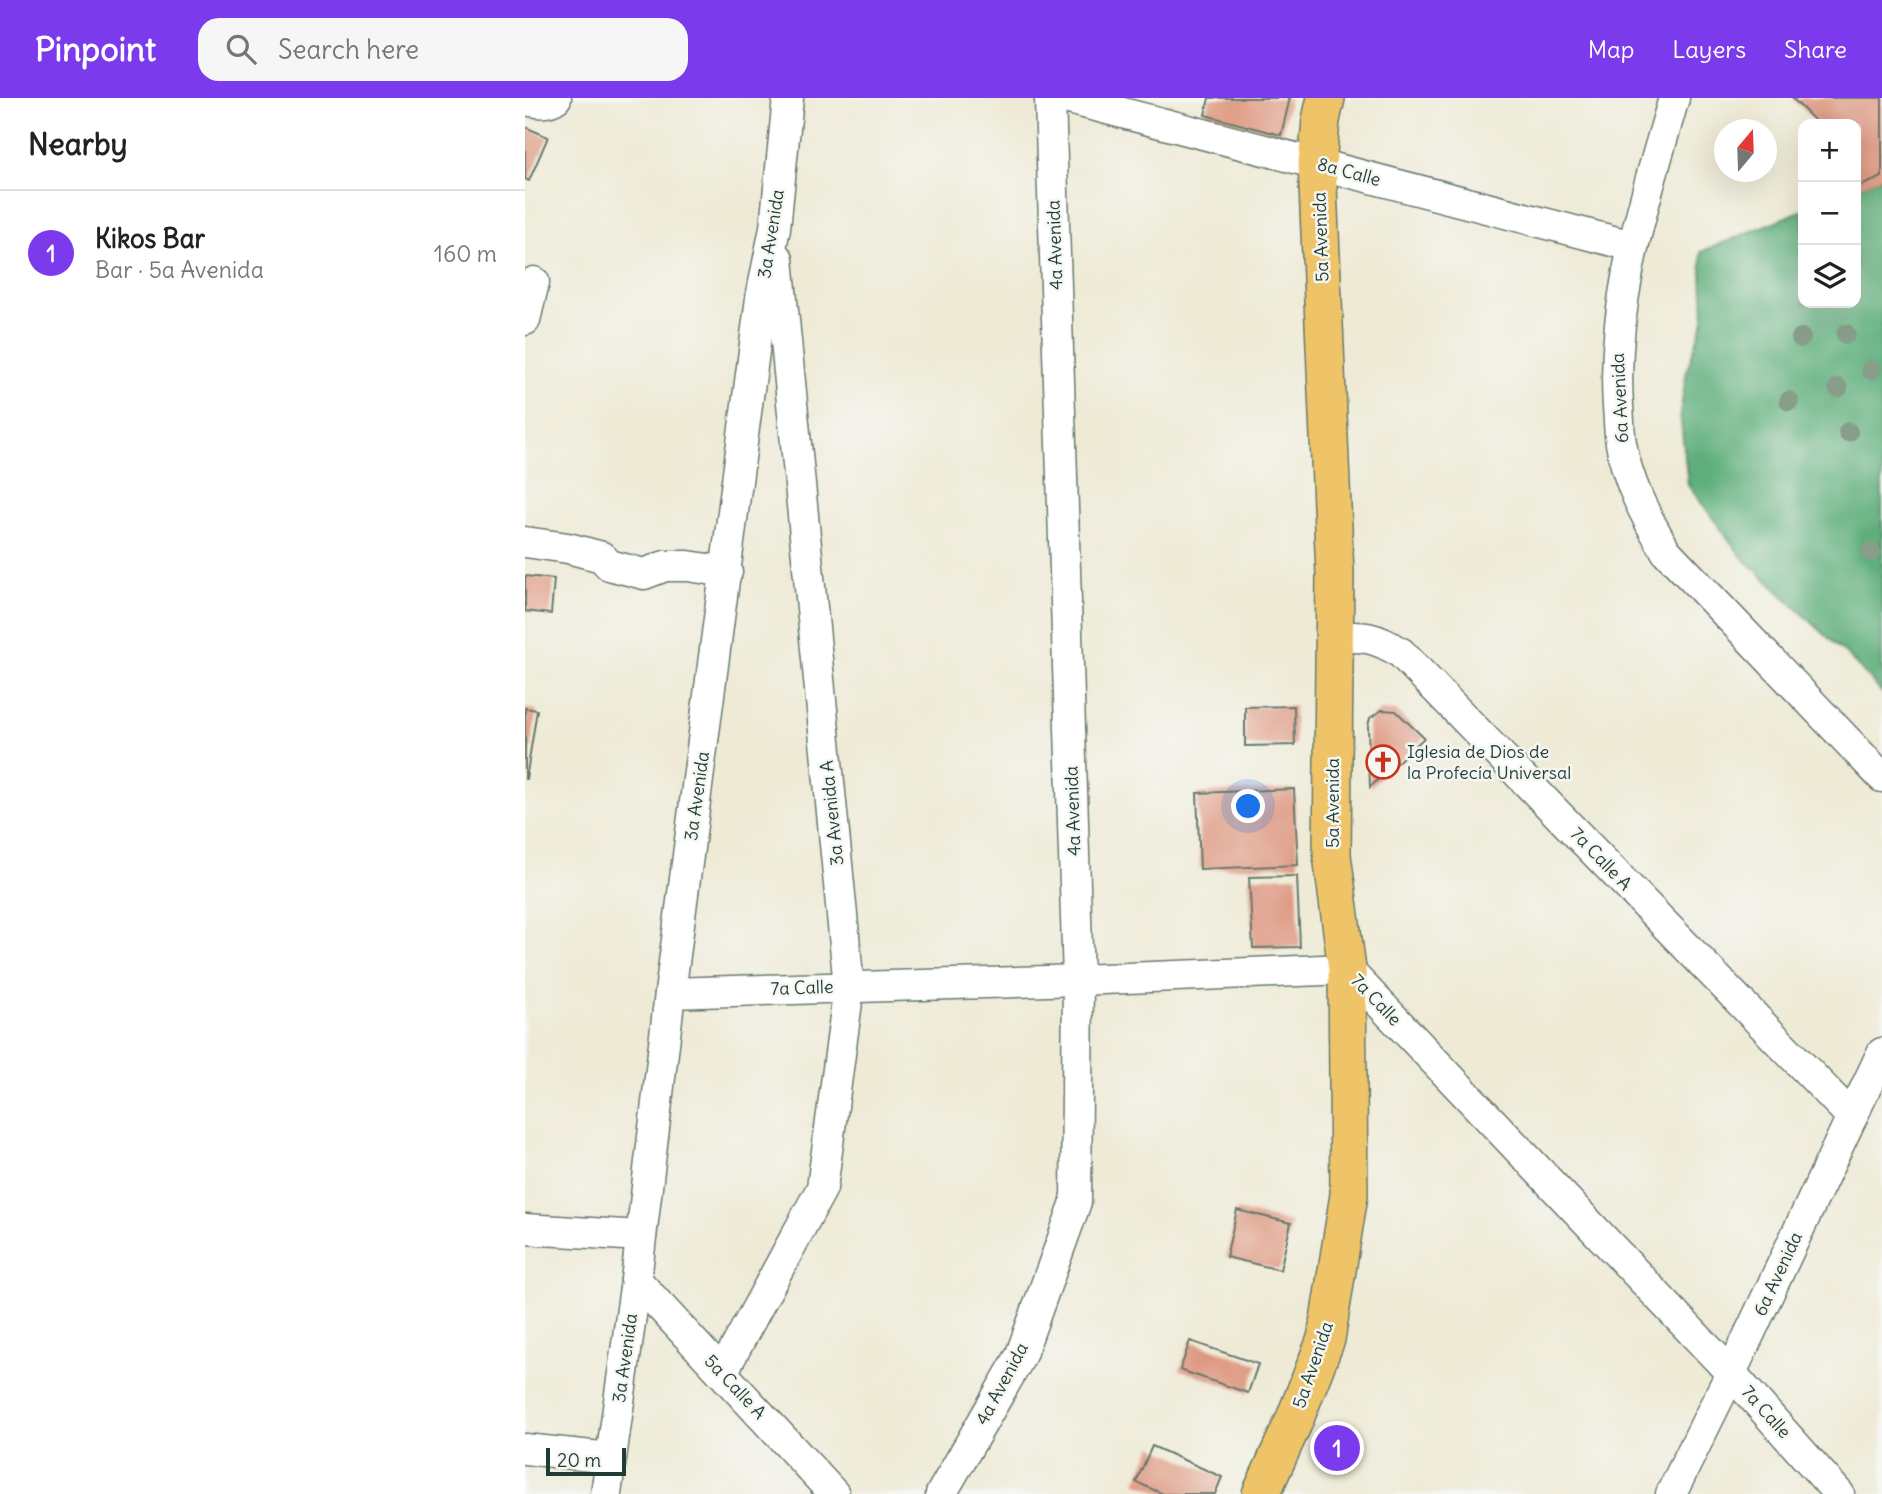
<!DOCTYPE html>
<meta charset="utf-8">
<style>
:root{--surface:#fff;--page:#f6f6f6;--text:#222;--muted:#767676;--line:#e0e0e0;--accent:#7c3aed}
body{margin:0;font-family:Delius,sans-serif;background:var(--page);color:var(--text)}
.controls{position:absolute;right:21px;top:21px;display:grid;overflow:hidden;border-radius:14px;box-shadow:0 7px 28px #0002}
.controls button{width:63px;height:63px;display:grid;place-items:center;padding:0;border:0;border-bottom:2px solid var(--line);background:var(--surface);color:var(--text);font:35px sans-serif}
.compass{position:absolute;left:1189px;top:21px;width:63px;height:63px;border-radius:50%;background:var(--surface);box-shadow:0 7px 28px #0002;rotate:19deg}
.scale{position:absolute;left:21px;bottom:18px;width:80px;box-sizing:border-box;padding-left:7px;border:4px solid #1f3d34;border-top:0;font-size:19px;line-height:24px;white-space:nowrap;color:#1f3d34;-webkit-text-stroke:5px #f6f6f2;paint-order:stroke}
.you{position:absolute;left:724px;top:709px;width:24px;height:24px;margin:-18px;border:5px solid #fff;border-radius:50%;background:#1a73e8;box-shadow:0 0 0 10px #1a73e833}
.badge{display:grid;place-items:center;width:46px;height:46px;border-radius:50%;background:var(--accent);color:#fff;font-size:23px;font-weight:700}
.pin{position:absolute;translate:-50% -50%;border:4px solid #fff;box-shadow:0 2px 7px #0006}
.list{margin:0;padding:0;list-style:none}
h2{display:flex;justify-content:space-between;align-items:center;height:91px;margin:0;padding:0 28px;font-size:30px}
h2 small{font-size:23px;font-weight:400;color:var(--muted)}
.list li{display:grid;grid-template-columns:46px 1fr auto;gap:21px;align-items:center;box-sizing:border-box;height:126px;padding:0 28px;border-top:2px solid var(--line)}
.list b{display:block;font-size:26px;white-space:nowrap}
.list p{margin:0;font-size:23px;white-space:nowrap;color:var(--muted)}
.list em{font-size:23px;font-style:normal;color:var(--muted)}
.icon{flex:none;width:38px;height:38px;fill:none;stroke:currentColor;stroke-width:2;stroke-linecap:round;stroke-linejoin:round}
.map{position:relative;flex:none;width:1357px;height:1396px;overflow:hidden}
header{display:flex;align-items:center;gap:42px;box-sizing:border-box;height:98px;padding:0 35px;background:var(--accent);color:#fff}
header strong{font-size:33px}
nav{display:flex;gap:38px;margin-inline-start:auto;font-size:24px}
.search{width:490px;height:63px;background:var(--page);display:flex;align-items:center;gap:18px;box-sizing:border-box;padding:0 24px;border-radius:21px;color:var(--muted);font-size:26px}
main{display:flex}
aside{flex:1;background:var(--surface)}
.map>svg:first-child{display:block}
.forest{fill:#5eaf7b;stroke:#3e7658;stroke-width:2}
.building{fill:#de9881}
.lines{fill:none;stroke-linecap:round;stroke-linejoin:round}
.minor-casing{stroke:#677a6d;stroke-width:33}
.major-casing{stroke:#677a6d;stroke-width:40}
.minor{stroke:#fff;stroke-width:30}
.major{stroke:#efc469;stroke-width:37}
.tree{fill:#889e8a}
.labels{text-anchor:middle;stroke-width:5;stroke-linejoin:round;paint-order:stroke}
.street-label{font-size:18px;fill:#1f3d34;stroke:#f6f6f2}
.poi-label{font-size:18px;fill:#1f3d34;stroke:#f6f6f2;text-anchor:start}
</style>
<header>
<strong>Pinpoint</strong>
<div class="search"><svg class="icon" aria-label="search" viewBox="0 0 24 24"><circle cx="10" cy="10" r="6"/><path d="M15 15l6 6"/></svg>Search here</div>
<nav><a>Map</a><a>Layers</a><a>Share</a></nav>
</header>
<main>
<aside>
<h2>Nearby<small></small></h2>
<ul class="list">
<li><span class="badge">1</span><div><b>Kikos Bar</b><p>Bar · 5a Avenida</p></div><em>160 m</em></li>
</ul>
</aside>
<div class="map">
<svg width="1357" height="1396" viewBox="0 0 1357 1396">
<rect width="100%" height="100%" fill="#f6f6f2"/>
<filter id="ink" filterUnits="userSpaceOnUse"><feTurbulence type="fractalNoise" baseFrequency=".0143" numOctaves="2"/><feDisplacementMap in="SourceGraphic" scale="14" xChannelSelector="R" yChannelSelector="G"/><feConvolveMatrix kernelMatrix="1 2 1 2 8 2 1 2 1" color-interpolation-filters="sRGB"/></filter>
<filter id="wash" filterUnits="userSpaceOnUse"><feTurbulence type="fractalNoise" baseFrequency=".00686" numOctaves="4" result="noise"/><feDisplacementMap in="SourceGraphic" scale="28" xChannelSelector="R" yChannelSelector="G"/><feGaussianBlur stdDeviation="1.57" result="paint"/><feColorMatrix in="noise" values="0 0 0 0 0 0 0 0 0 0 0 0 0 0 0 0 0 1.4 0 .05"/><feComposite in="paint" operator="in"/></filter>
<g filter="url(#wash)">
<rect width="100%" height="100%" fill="#eeead6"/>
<polygon class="forest" points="1357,79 1357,595 1326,561 1217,459 1163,387 1155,315 1162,272 1179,221 1176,154 1278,112 1278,205 1331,205 1331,90"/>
<g id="blocks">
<g class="building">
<polygon points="684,0 765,0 756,37 680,17"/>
<polygon points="1267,0 1357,0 1357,79 1331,90 1331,26 1293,26"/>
<polygon points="0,29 23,39 4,83 0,81"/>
<polygon points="0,478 29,481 26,516 0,513"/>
<polygon points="769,608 770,647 720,648 720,609"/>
<polygon points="0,610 12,612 1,681 0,681"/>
<polygon points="857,612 871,613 899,640 845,689 843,628 845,620"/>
<polygon points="769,691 773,767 675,771 672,695"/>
<polygon points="772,778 775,849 728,850 724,779"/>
<polygon points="712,1112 766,1125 755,1172 701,1159"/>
<polygon points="665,1243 733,1266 723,1295 655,1272"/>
<polygon points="802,1329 834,1342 823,1370 790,1357"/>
<polygon points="627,1348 697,1379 690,1396 638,1396 611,1384"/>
</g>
</g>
</g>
<g filter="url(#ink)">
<use href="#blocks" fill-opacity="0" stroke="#677a6d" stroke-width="2"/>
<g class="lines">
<defs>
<g id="minor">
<polyline points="540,0 1107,148"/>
<path d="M1149 0C1120 102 1086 200 1093 308 1094 320 1094 333 1096 345 1102 384 1121 419 1141 453L1357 679"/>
<path d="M0 2C10 4 22 7 31 0"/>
<polyline points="0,222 9,184"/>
<polyline points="0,444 43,450 77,459 84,467 119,476 140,468 163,468 202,474"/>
<path d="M809 540C838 537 851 539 876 555L1327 1019"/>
<polyline points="145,895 553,882 822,871 1206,1275 1314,1396"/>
<polyline points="0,1131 116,1138"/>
<polyline points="111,1182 309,1396"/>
<polyline points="197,1275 297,1090 324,889 253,161"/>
<polyline points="0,1351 86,1360"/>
<polyline points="81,1396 111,1182 145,895 236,200 250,130 263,0"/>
<polyline points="416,1396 495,1259 551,1104 553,882 525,0"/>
<polyline points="1146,1396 1206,1275 1357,955"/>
</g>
<polyline id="major" points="736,1396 769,1323 801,1241 824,1097 822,871 807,757 810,476 792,66 796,22 801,0"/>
</defs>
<use href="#minor" class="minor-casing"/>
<use href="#major" class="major-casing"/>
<use href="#minor" class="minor"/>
<use href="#major" class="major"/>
</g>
<g class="tree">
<circle cx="1321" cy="236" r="10"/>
<circle cx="1276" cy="240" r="10"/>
<circle cx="1346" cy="272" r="10"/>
<circle cx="1313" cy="290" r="10"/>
<circle cx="1264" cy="303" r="10"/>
<circle cx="1323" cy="334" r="10"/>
<circle cx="1346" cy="454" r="10"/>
</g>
</g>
<defs>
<symbol id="church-ring" viewBox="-11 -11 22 22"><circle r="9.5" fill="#f6f6f2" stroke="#c8321e" stroke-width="1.5"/><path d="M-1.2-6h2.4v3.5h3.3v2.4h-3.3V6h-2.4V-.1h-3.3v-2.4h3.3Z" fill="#c8321e"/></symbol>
</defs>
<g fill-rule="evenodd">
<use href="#church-ring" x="839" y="645" width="38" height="38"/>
</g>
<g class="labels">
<g class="street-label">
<text transform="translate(824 74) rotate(15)" y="6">8a Calle</text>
<text transform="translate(246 136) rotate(-81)" y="6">3a Avenida</text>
<text transform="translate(796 139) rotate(-92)" y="6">5a Avenida</text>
<text transform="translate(530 147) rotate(-92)" y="6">4a Avenida</text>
<text transform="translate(1095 300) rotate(-93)" y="6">6a Avenida</text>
<text transform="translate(172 698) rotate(-82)" y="6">3a Avenida</text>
<text transform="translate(808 705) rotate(-90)" y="6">5a Avenida</text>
<text transform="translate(548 713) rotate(-92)" y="6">4a Avenida</text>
<text transform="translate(307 715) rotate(-96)" y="6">3a Avenida A</text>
<text transform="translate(1076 761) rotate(46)" y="6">7a Calle A</text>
<text transform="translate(277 890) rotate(-2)" y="6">7a Calle</text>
<text transform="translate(851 902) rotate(46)" y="6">7a Calle</text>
<text transform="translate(1253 1176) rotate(-65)" y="6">6a Avenida</text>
<text transform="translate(100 1260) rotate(-82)" y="6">3a Avenida</text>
<text transform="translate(788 1267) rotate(-71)" y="6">5a Avenida</text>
<text transform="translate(477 1286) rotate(-62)" y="6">4a Avenida</text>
<text transform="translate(210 1289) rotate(47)" y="6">5a Calle A</text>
<text transform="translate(1241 1314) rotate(48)" y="6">7a Calle</text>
</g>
<g class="poi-label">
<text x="882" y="660">Iglesia de Dios de<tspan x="882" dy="21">la Profecía Universal</tspan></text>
</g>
</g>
</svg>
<div class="controls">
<button>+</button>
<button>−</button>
<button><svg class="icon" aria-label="layers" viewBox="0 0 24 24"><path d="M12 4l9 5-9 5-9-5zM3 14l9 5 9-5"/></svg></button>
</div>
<svg class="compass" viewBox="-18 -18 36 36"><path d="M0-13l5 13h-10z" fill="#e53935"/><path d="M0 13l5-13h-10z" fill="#767676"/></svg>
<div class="scale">20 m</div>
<div class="you"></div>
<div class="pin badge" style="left:812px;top:1350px">1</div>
</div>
</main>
